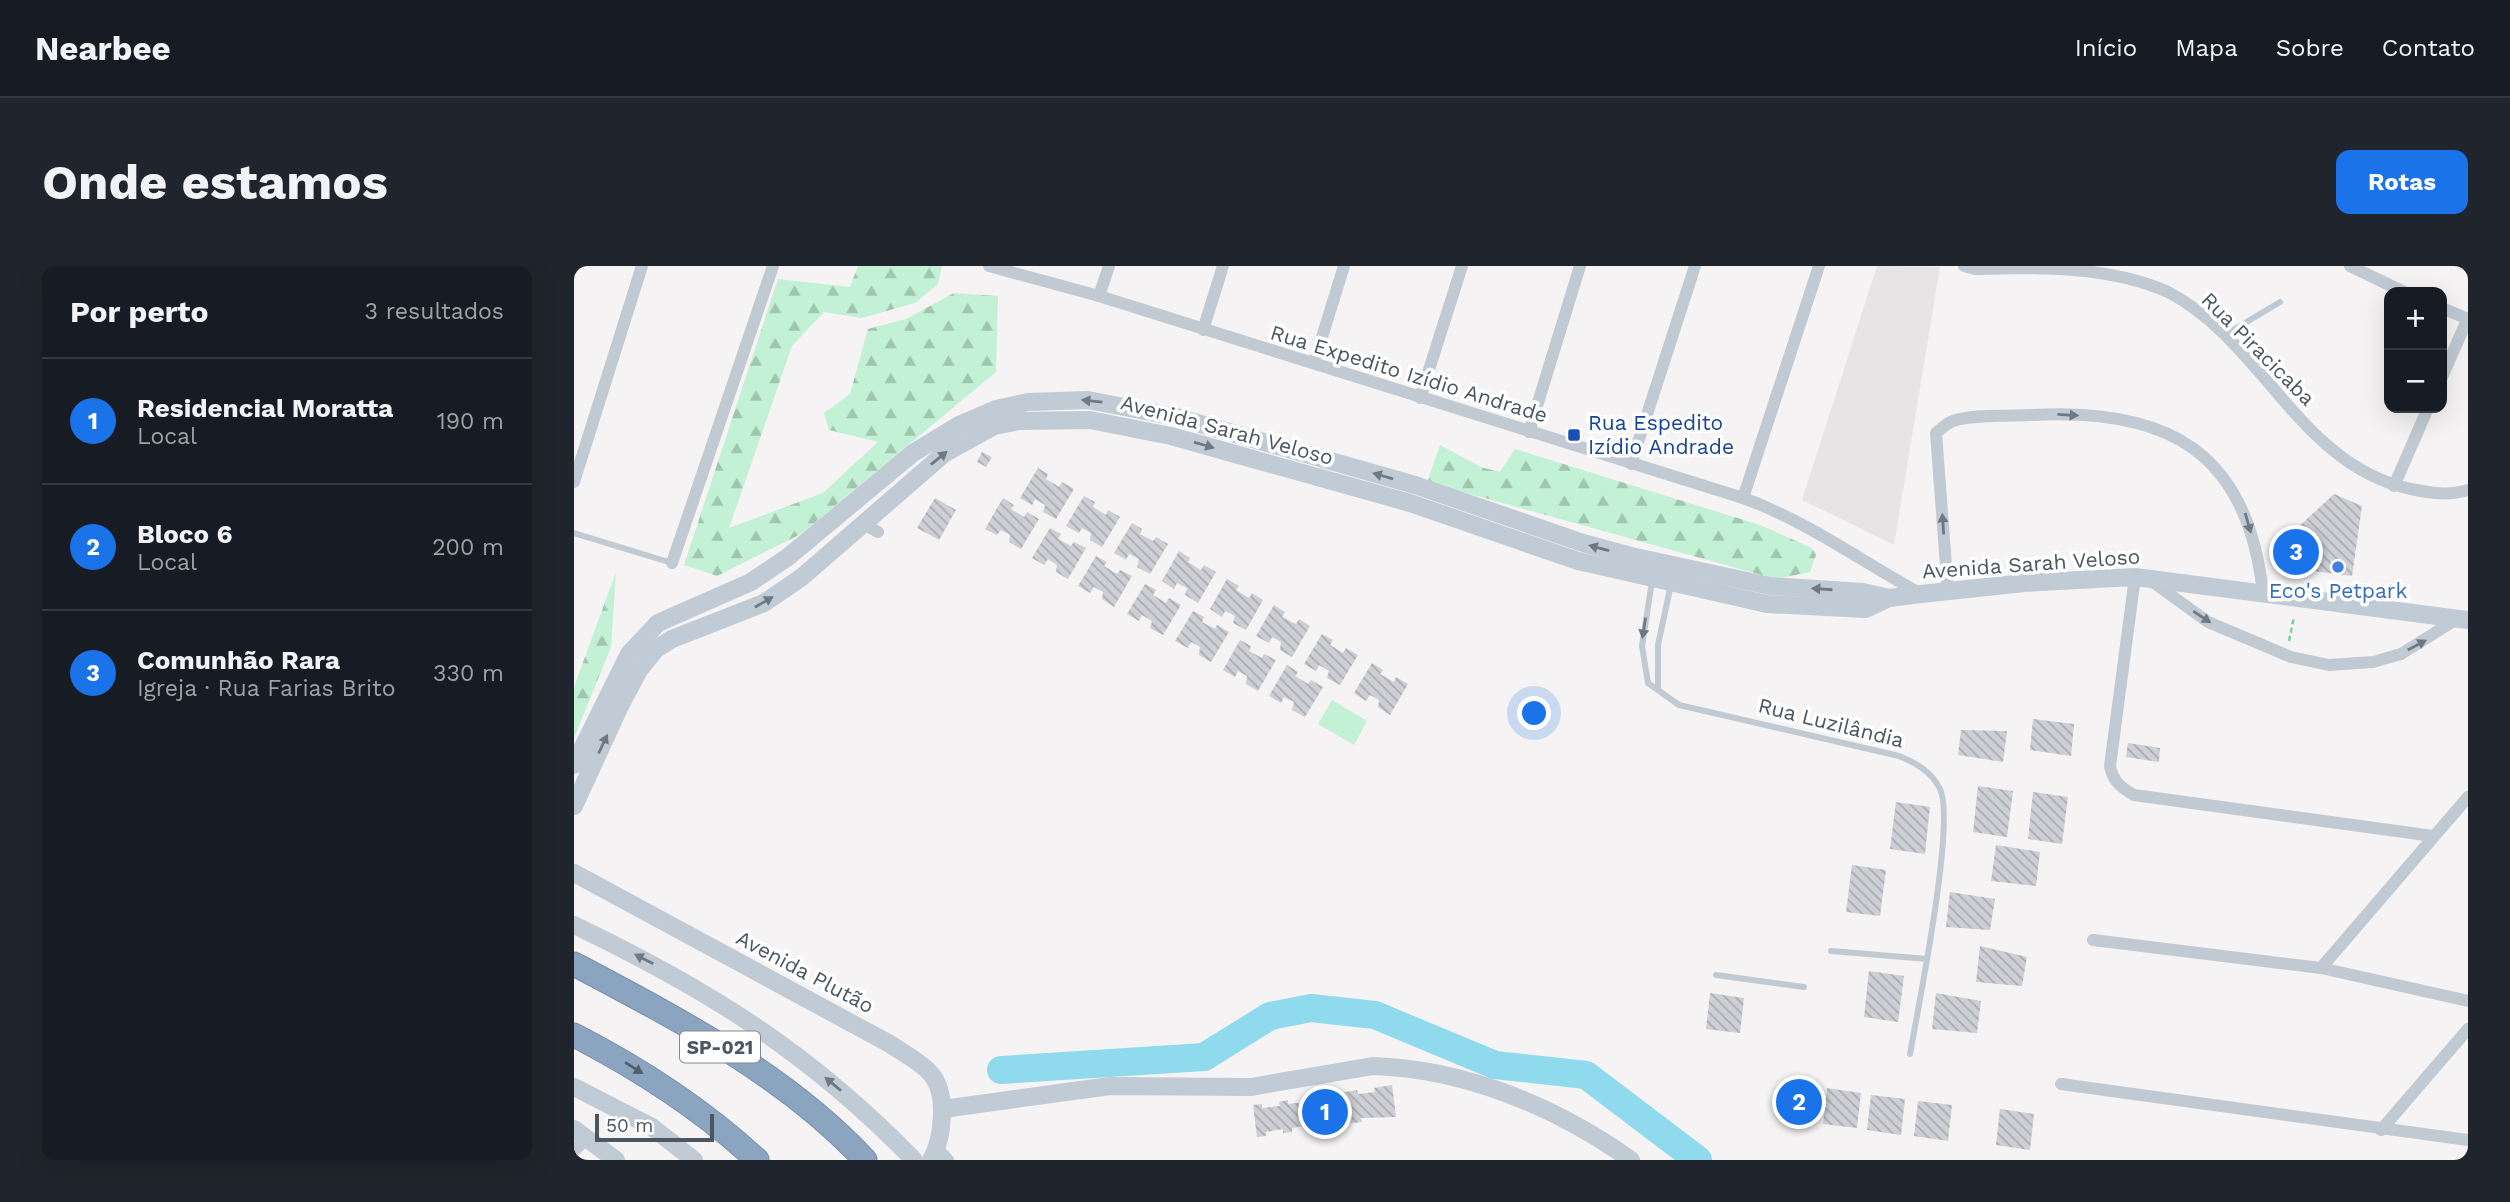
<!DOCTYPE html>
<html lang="pt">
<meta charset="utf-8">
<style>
:root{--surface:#171b24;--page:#20242c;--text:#f1f3f6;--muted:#9ea1a6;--line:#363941;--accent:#1a73e8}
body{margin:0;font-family:"Work Sans",sans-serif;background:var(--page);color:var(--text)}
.controls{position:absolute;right:21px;top:21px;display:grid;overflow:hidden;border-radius:14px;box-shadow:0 7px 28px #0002}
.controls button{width:63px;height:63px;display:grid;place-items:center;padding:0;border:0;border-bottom:2px solid var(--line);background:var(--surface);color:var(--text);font:35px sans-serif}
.scale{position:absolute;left:21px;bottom:18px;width:119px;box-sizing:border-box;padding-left:7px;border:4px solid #4a5661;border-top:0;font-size:19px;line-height:24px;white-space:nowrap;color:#4a5661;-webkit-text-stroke:5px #fff;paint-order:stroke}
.you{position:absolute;left:961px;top:448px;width:24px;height:24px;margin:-18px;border:5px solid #fff;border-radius:50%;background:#1a73e8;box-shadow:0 0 0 10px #1a73e833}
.badge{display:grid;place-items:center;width:46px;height:46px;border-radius:50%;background:var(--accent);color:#fff;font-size:23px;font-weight:700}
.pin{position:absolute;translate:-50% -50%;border:4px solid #fff;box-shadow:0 2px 7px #0006}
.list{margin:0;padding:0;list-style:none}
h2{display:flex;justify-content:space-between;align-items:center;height:91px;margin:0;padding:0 28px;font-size:30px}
h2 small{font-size:23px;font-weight:400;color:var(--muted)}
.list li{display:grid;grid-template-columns:46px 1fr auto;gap:21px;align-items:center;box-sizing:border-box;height:126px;padding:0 28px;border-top:2px solid var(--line)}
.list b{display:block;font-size:26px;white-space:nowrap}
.list p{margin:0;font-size:23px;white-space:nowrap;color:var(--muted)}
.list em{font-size:23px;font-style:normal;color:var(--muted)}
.map{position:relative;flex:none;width:1894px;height:894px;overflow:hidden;border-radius:14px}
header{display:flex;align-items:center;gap:42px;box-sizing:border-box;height:98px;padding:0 35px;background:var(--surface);border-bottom:2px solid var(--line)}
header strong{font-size:33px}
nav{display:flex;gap:38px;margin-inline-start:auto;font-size:24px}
.intro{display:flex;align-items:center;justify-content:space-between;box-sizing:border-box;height:168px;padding:0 42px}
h1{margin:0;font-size:49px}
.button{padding:18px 32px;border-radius:14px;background:var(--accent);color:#fff;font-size:24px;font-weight:700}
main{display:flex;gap:42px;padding:0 42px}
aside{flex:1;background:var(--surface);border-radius:14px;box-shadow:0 7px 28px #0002}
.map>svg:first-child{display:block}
.education{fill:#e6e4e5}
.forest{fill:url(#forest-firs)}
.pitch{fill:#c3f1d5}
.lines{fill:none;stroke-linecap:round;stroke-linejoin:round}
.river{stroke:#90daee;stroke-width:28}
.building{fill:url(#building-back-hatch)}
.highway-casing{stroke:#7690ad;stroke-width:25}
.path{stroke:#7ad0a6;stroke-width:2.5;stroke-dasharray:5 3.5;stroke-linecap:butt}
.lane{stroke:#c1cad2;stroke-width:6}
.street{stroke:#c1cad2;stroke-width:12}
.secondary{stroke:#c1cbd6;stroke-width:18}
.highway{stroke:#8ba5c1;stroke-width:23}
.oneway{fill:#6e7984}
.oneway2{fill:#6e7983}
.oneway3{fill:#505e6b}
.transit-dot{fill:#1a4fb4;stroke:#fff;stroke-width:2.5}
.shop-dot{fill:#3f7fe0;stroke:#fff;stroke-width:2.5}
.labels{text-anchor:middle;stroke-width:7;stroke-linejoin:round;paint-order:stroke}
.shield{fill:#fff;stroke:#808990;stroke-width:2}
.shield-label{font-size:19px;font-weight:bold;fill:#4a5661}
.street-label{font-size:21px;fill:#4a5661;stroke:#fff}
.transit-label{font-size:21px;fill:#164399;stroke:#fff;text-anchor:start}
.shop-label{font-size:21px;fill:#366cbe;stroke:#fff}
</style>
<header>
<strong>Nearbee</strong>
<nav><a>Início</a><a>Mapa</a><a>Sobre</a><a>Contato</a></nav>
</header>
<div class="intro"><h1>Onde estamos</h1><a class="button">Rotas</a></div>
<main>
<aside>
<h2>Por perto<small>3 resultados</small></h2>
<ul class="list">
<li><span class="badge">1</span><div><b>Residencial Moratta</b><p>Local</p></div><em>190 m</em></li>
<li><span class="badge">2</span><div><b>Bloco 6</b><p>Local</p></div><em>200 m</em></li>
<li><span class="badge">3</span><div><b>Comunhão Rara</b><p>Igreja · Rua Farias Brito</p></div><em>330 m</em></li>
</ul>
</aside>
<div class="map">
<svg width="1894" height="894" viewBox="0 0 1894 894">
<defs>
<pattern id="forest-firs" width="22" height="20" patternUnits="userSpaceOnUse" patternTransform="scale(1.75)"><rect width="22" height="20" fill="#c3f1d5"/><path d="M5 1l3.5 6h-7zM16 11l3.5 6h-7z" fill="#a0c6b0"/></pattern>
<pattern id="building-back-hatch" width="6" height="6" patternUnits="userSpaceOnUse" patternTransform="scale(1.75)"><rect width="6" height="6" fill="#cdcfd5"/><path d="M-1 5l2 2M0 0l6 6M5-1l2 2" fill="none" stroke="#a8abb0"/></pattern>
</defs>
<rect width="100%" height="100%" fill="#f5f3f3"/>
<polygon class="education" points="1303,0 1366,1 1320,279 1228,234"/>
<g class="forest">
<polygon points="284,0 368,0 364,18 341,37 288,52 250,46 218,80 155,262 249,227 304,176 255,164 250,147 276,128 294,63 332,53 380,27 424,30 422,106 227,268 143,310 110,299 204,13 276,21"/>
<polygon points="866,179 907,201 926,206 941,183 1186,259 1238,282 1242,289 1236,306 1202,313 853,216"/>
<polygon points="42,306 37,381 0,472 0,421"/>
</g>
<polygon class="pitch" points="758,434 793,455 780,479 744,458"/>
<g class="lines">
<polyline class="river" points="427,804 630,791 696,750 737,742 801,749 921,799 1012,809 1124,894"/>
</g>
<g class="building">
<polygon points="408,186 418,191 412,201 403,196"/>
<polygon points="464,202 474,208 472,213 485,221 488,216 500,223 482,253 469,246 471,239 461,233 458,239 446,232"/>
<polygon points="1760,228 1788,240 1778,310 1732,304 1705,279"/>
<polygon points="510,230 521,236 519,241 532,249 534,244 546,251 528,281 516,274 517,267 508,262 505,267 492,260"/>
<polygon points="361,232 382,244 365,274 343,262"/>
<polygon points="429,232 440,239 437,243 450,251 453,246 465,253 447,283 435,276 436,269 427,264 423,269 411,263"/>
<polygon points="558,257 568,263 566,268 579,275 582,271 594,278 576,308 563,301 565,293 555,288 552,294 540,287"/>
<polygon points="476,262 487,268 484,273 497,280 500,276 512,282 494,313 482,306 483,299 474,293 470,299 458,292"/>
<polygon points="605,285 616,292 614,296 627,304 630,299 642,306 624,337 611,329 613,322 603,317 600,323 588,315"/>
<polygon points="522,290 533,296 530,300 543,308 546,304 558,310 540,341 528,333 529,326 520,321 516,327 504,320"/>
<polygon points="653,313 665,320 662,324 675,332 678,327 689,334 672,364 659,357 661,350 651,345 648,351 636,343"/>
<polygon points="571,318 582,324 579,329 592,337 595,332 607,339 589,369 576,362 578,355 568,349 565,355 553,348"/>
<polygon points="700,339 711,346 708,351 722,358 725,353 736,360 718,391 706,384 707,376 698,371 695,377 682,370"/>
<polygon points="619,345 630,351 628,356 641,363 643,359 655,366 637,396 625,389 626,381 617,376 614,382 601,375"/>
<polygon points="748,368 759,374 756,379 769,387 772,382 784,389 766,419 753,412 755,405 745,399 742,405 730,398"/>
<polygon points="666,374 677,380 675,385 688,392 690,388 702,394 684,425 672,418 673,410 664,405 661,411 649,404"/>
<polygon points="798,397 809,404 806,408 820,416 822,411 834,418 816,449 804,441 805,434 796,429 792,435 780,427"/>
<polygon points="713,399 724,406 721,410 734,418 737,414 749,421 731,451 718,444 720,436 710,431 707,437 695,430"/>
<polygon points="1459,453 1500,458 1497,490 1456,484"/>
<polygon points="1387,464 1433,465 1429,496 1384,489"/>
<polygon points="1554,477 1586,482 1585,496 1552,491"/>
<polygon points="1404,520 1439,525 1433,571 1399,566"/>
<polygon points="1459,526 1494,531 1488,578 1454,573"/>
<polygon points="1322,536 1356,541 1351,588 1316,583"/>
<polygon points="1422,579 1466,586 1462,620 1417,615"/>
<polygon points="1278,599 1312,604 1306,650 1272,646"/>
<polygon points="1376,626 1421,633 1416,664 1372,661"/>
<polygon points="1406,680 1453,691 1448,720 1402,716"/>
<polygon points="1295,705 1330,710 1324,756 1290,751"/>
<polygon points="1136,727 1170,732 1166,767 1132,763"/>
<polygon points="1362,727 1407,735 1403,767 1358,763"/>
<polygon points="1210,816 1244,821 1240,856 1206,852"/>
<polygon points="818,819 822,851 787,852 788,856 770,858 770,854 752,857 753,861 735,863 735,859 718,862 718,866 709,867 709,863 692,866 692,870 683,871 679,839 688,838 688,842 706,840 705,836 714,834 714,838 732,836 731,832 748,829 749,833 766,831 766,827 783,824 784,828 801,826 800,822"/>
<polygon points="1253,822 1287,827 1283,862 1249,858"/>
<polygon points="1297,829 1331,833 1327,869 1293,864"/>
<polygon points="1344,835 1378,839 1374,875 1340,870"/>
<polygon points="1426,843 1460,848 1456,884 1422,879"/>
</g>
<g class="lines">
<defs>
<g id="highway">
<path d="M0 698C102 752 212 809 291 894"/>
<path d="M0 769C66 803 128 843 183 894"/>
</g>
</defs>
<use href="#highway" class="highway-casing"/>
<polyline class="path" points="1715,375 1720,351"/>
<g class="lane">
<polyline points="1651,69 1706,36"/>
<polyline points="0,267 98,297"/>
<path d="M1078 315 1068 380 1074 417 1105 439 1325 490C1342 497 1357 505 1366 523 1382 556 1344 742 1336 788"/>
<polyline points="1084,423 1084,379 1097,318"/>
<polyline points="1257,685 1353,693"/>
<polyline points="1142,709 1230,721"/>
</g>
<g class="street">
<path d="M415 0 525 30 1169 232C1233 255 1287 295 1347 328"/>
<path d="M1390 0 1401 3C1464 1 1536 0 1594 26 1689 75 1726 200 1837 223 1856 227 1875 230 1894 224"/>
<polyline points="1776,0 1830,26"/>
<polyline points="525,30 535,0"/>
<polyline points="1868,42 1894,53"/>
<polyline points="629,64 649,0"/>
<polyline points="740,97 770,0"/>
<polyline points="1868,111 1894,52"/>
<polyline points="846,132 888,0"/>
<polyline points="955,166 1006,0"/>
<polyline points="1057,198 1121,0"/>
<polyline points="0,216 68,0"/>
<polyline points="1820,220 1854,142"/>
<polyline points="1169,232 1245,0"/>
<polyline points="289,258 304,266"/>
<polyline points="98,297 199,0"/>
<path d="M1561 311 1536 500C1539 515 1546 521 1560 529L1859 570"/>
<polyline points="1576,314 1634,356 1717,391 1755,399 1799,396 1827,388 1883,353"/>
<path d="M1374 326 1362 167C1367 163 1373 157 1379 155 1398 148 1438 150 1459 149 1595 142 1674 186 1689 328"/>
<polyline points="1519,674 1747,702 1894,735"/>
<polyline points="1747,702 1894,531"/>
<polyline points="1487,818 1894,874"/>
<polyline points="1807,864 1894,763"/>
<polyline points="364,883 374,894"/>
<polyline points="0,885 13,872"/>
</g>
<g class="secondary">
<polyline points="0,499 55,388 84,357 177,316 214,291 339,187 385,159 422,143 454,136 514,134 602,151 841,219 1009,277 1057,290 1196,320 1289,326 1315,332"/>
<polyline points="0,540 46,440 65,404 82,383 98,373 190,337 228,311 371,187 420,160 445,155 516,154 597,170 836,237 1004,295 1193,338 1292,343 1315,332 1347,328 1450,317 1561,311 1894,354"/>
<path d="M0 607 316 778C329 787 347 796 357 808 374 827 369 873 357 894"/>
<path d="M0 659C134 723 236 787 340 894"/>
<polyline points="0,821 78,861 120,894"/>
<path d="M369 843 536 820 677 821 799 800C892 803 982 841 1057 894"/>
<polyline points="0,863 42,894"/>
</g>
<use href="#highway" class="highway"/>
</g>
<defs><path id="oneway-solid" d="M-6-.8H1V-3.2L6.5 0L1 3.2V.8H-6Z" transform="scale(1.75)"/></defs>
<g class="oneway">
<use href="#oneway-solid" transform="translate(518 135) rotate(-174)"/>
<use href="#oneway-solid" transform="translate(630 179) rotate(16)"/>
<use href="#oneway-solid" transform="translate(365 192) rotate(-39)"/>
<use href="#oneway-solid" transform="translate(809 210) rotate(-164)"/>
<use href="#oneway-solid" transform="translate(1025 282) rotate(-165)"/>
<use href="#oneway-solid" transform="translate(1248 323) rotate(-176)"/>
<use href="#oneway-solid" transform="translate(190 336) rotate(-30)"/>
<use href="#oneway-solid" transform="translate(29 478) rotate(-65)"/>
<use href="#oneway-solid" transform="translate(70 693) rotate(-153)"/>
<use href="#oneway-solid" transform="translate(259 818) rotate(-140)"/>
</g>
<g class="oneway2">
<use href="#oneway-solid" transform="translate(1494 149) rotate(3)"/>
<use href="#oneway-solid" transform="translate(1674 257) rotate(74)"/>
<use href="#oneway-solid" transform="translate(1369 258) rotate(-94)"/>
<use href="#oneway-solid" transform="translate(1628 351) rotate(34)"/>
<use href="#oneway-solid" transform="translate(1070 362) rotate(99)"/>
<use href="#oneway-solid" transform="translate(1843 379) rotate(-28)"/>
</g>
<use class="oneway3" href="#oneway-solid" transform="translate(60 802) rotate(32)"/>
<rect class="transit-dot" x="993" y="162" width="14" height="14" rx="3.5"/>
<circle class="shop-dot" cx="1764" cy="301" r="7"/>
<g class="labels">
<rect class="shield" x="106" y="765.5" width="80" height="31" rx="5"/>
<g class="shield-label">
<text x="146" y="788">SP-021</text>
</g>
<g class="street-label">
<text transform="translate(1684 83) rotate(45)" y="7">Rua Piracicaba</text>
<text transform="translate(835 108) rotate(17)" y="7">Rua Expedito Izídio Andrade</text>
<text transform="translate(653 164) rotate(15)" y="7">Avenida Sarah Veloso</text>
<text transform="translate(1457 298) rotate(-4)" y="7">Avenida Sarah Veloso</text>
<text transform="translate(1257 457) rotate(14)" y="7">Rua Luzilândia</text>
<text transform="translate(231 706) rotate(28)" y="7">Avenida Plutão</text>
</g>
<g class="transit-label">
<text x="1014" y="164">Rua Espedito<tspan x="1014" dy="24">Izídio Andrade</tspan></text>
</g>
<g class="shop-label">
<text x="1764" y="332">Eco's Petpark</text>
</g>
</g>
</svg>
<div class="controls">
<button>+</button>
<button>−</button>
</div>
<div class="scale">50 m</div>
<div class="you"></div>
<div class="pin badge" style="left:751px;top:846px">1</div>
<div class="pin badge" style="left:1225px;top:836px">2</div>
<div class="pin badge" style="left:1722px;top:286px">3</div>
</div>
</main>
